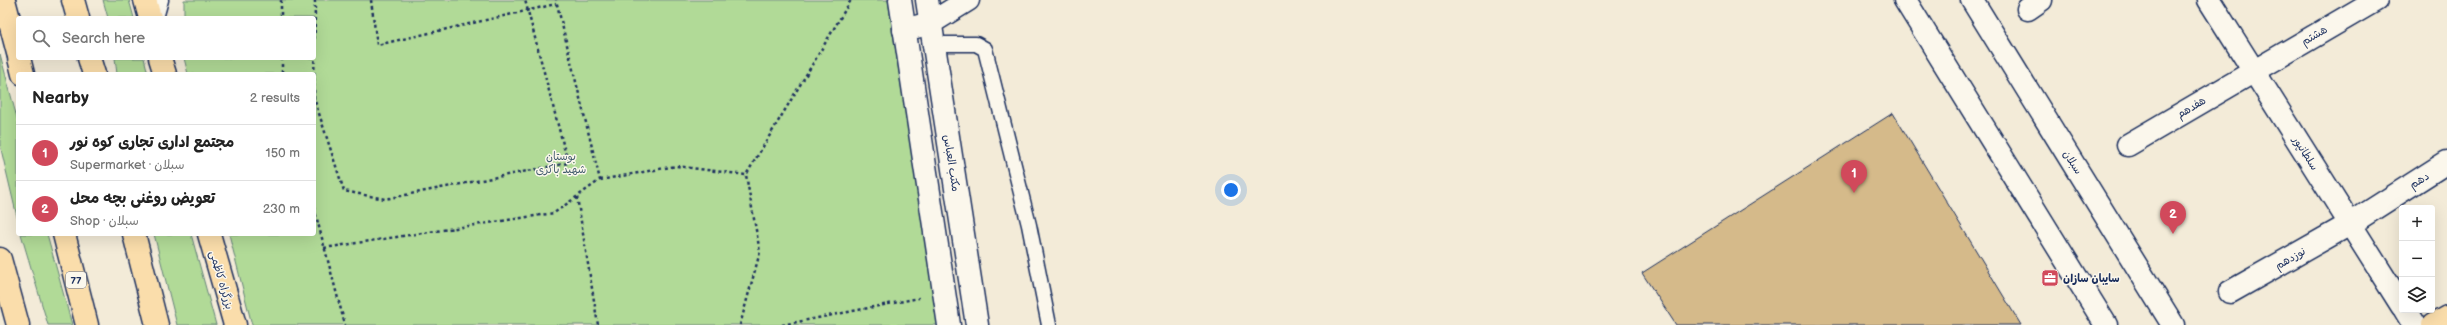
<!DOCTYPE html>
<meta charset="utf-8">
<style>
:root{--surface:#fff;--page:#f6f6f6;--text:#222;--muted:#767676;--line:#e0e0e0;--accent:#d1495b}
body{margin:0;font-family:"Balsamiq Sans","Playpen Sans Arabic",sans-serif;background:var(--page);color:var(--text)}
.controls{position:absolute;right:12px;bottom:12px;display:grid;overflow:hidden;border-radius:4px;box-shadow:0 4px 16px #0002}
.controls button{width:36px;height:36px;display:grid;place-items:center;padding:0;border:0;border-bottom:1px solid var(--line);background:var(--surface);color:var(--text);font:20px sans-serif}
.you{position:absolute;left:1231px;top:190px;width:14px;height:14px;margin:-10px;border:3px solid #fff;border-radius:50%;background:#1a73e8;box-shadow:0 0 0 6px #1a73e833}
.badge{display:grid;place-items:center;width:26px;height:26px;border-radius:50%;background:var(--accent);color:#fff;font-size:13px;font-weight:700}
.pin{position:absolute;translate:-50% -33px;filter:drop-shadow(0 1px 2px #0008)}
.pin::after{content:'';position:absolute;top:21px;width:14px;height:12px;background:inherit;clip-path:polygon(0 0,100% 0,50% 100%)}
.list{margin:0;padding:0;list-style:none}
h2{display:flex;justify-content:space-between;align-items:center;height:52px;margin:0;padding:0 16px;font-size:17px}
h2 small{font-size:13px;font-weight:400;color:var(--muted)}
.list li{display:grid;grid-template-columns:26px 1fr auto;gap:12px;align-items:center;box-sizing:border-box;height:56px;padding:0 16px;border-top:1px solid var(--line)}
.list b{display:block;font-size:15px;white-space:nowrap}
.list p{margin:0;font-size:13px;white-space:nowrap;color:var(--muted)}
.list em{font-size:13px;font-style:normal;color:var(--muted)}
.icon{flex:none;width:22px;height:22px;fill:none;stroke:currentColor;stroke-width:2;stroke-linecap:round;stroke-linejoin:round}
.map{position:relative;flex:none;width:2447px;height:325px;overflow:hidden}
.search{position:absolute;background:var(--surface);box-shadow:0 4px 16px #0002;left:16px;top:16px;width:300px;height:44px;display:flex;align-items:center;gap:10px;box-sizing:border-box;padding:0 14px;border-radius:4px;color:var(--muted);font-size:15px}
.panel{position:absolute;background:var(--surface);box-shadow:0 4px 16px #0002;left:16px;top:72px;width:300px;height:164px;border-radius:4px}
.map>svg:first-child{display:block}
.green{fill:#b1da97;stroke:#66847a}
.building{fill:#d5ba8a;stroke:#1b2f5e}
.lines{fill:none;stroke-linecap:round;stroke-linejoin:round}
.service-casing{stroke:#1b2f5e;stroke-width:17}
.minor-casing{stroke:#1b2f5e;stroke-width:25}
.tertiary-casing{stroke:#1b2f5e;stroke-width:25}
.secondary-casing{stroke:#1b2f5e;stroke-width:25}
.primary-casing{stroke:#1b2f5e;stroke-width:25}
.trunk-casing{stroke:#1b2f5e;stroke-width:25}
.path{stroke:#1b2f5e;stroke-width:2.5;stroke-dasharray:3 3;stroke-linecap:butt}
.service{stroke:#fbf7ec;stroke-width:14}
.minor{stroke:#fbf7ec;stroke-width:22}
.tertiary{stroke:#fbf7ec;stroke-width:22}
.secondary{stroke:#fbf7ec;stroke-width:22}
.primary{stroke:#faddab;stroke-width:22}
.trunk{stroke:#faddab;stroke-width:22}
.labels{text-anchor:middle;stroke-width:3;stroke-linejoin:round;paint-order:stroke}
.shield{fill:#fbf7ec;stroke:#5e6b89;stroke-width:1}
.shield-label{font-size:10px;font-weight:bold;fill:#1b2f5e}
.street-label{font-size:11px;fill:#1b2f5e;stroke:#fbf7ec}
.park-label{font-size:11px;fill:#405a6c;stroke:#fbf7ec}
.poi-label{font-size:11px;font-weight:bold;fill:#1b2f5e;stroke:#fbf7ec;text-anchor:start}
</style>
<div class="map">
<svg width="2447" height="325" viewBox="0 0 2447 325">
<rect width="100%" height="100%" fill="#f3ebd8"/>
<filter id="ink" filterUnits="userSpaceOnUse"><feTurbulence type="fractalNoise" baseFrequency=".025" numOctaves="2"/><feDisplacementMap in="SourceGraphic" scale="8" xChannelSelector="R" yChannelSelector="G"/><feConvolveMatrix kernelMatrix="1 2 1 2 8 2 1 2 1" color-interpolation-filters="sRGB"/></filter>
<g filter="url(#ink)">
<g class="green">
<polygon points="103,0 129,0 134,18 108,18"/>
<polygon points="184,0 888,0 938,325 252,325 229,234 314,234 314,74 188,74 184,58 314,58 314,18 184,18"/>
<polygon points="0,54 18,122 18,221 0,145"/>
<polygon points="115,58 144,58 148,74 117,74"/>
<polygon points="21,234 47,234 72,325 48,325"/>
<polygon points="154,234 191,234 216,325 177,325"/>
</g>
<polygon class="building" points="1893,113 2021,325 1676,325 1642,273"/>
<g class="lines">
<defs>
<g id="service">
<polyline points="156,18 161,0"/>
<polyline points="934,44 976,44 985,49 1029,225 1049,325"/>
</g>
<g id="minor">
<polyline points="2209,0 2402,306"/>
<polyline points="2028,9 2041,0"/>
<polyline points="904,30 931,23 968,0"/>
<polyline points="2128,145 2376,0"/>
<polyline points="2230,292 2350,224 2447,162"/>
<polyline points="2405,310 2414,325"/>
</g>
<g id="tertiary">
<polyline points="1905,0 2106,325"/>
<polyline points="1972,0 2173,325"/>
</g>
<g id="secondary">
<polyline points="900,0 949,325"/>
<polyline points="927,0 977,325"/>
</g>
<polyline id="primary" points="2433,325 2447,317"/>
<g id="trunk">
<polyline points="4,0 18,53"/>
<polyline points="73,0 78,18"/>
<polyline points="145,0 150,18"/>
<polyline points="19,58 23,74"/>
<polyline points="89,58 94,74"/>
<polyline points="160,58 165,74"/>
<polyline points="64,234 87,325"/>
<polyline points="134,234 157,325"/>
<polyline points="209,234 235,325"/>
<polyline points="0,259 18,325"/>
</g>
</defs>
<use href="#service" class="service-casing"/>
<use href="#minor" class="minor-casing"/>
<use href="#tertiary" class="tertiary-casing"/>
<use href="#secondary" class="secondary-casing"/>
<use href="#primary" class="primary-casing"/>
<use href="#trunk" class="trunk-casing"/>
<g class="path">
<polyline points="281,0 281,18"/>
<polyline points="315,0 314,98 344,191 385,199 568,163 525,0"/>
<polyline points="371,0 377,45 556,4"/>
<polyline points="282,58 282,74"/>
<polyline points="600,180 676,166 746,175"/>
<polyline points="577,197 598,325"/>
<polyline points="314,208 345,325"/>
<polyline points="324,248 554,213 600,180 556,0"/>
<polyline points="740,325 760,252 746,175 851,0"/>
<polyline points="782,325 919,298"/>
</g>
<use href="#service" class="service"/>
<use href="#minor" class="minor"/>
<use href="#tertiary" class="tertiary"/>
<use href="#secondary" class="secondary"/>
<use href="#primary" class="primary"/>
<use href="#trunk" class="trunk"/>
</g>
</g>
<defs>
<symbol id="office-square" viewBox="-11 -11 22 22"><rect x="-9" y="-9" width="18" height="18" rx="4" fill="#d1495b" stroke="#fbf7ec"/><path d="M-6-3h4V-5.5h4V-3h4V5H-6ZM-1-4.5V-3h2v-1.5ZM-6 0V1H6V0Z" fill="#fff"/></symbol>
</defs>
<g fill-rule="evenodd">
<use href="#office-square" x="2040" y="268" width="20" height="20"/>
</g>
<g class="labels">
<rect class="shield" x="66" y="272" width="20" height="16" rx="3"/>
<g class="shield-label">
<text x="76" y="284">77</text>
</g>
<g class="street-label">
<text transform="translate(2314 35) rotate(-30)" y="4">هشتم</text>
<text transform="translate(2191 107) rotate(-31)" y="4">هفدهم</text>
<text transform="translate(2306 153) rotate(58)" y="4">سلطانپور</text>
<text transform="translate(2073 162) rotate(58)" y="4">سبلان</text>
<text transform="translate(952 163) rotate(81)" y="4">مکتب العباس</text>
<text transform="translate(2419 180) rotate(-32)" y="4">دهم</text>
<text transform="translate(2290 258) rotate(-30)" y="4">نوزدهم</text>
<text transform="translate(222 280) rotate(74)" y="4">بزرگراه کاظمی</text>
</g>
<g class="park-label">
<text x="561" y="160">بوستان<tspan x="561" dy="13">شهید باکری</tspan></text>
</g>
<g class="poi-label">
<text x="2063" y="282">سایبان سازان</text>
</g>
</g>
</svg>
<div class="controls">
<button>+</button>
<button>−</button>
<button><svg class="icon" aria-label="layers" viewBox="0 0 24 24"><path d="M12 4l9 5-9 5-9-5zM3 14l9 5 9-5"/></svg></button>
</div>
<div class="you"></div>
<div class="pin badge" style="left:1854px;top:193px">1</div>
<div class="pin badge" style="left:2173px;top:234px">2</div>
<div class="search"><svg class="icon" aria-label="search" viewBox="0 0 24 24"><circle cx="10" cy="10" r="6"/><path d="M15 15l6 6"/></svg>Search here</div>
<section class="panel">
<h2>Nearby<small>2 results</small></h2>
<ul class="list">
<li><span class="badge">1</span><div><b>مجتمع اداری تجاری کوه نور</b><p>Supermarket · سبلان</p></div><em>150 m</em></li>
<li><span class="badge">2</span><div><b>تعویض روغنی بچه محل</b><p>Shop · سبلان</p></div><em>230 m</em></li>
</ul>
</section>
</div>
